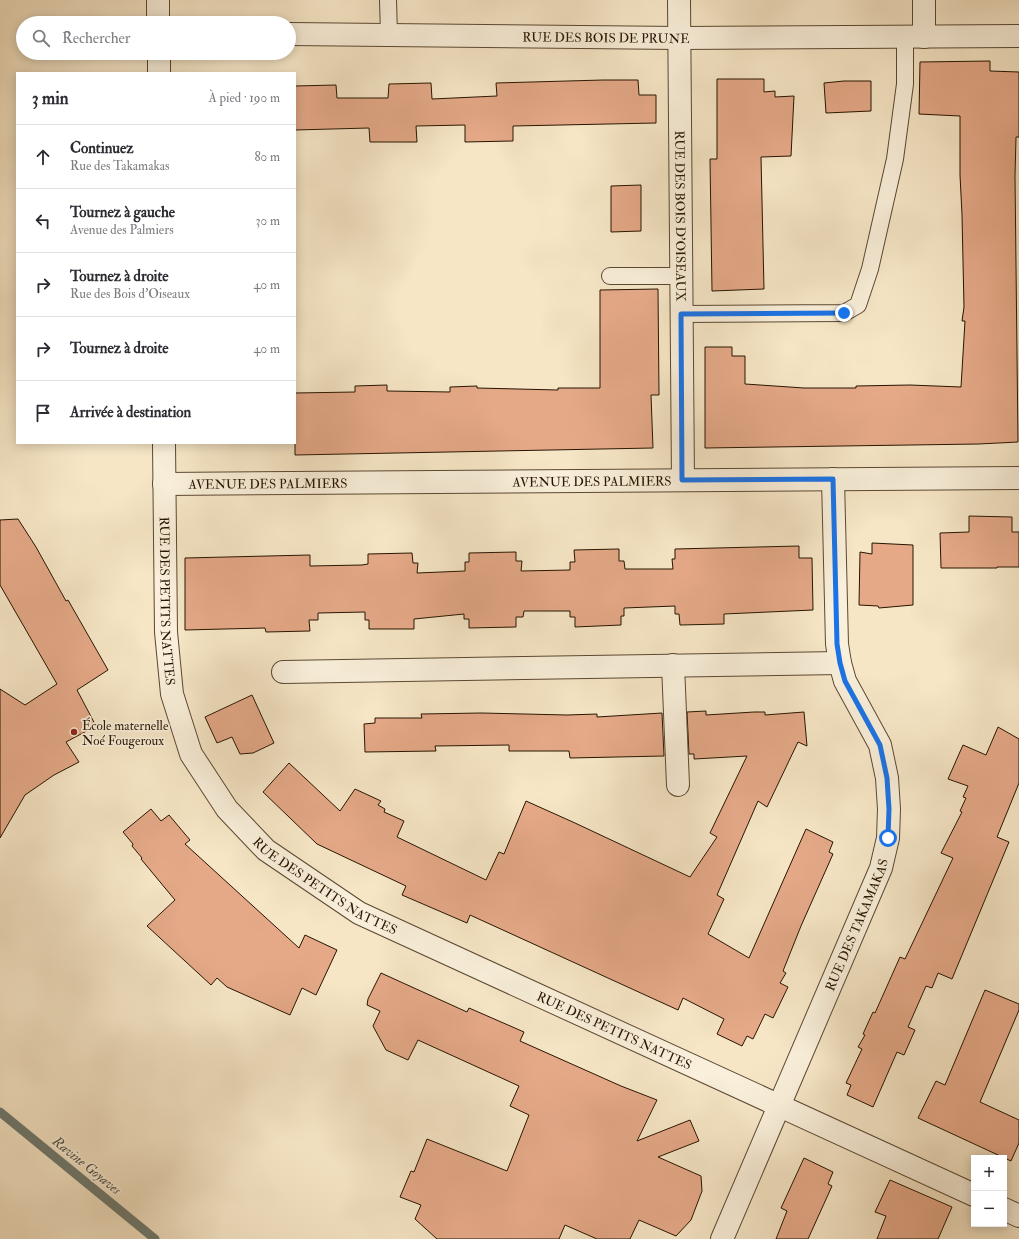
<!DOCTYPE html>
<html lang="fr">
<meta charset="utf-8">
<style>
:root{--surface:#fff;--page:#f2f2f3;--text:#2b2b33;--muted:#7c7c81;--line:#e1e1e2}
body{margin:0;font-family:"IM FELL Double Pica",serif;background:var(--page);color:var(--text)}
.controls{position:absolute;right:12px;bottom:12px;display:grid;overflow:hidden;border-radius:0px;box-shadow:0 2px 10px #0003}
.controls button{width:36px;height:36px;display:grid;place-items:center;padding:0;border:0;border-bottom:1px solid var(--line);background:var(--surface);color:var(--text);font:20px sans-serif}
.stop{position:absolute;width:12px;height:12px;margin:-9px;border:3px solid #1a73e8;border-radius:50%;background:#fff}
.stop.end{background:#1a73e8;border-color:#fff;box-shadow:0 1px 4px #0008}
.list{margin:0;padding:0;list-style:none}
h2{display:flex;justify-content:space-between;align-items:center;height:52px;margin:0;padding:0 16px;font-size:17px}
h2 small{font-size:13px;font-weight:400;color:var(--muted)}
.list li{display:grid;grid-template-columns:26px 1fr auto;gap:12px;align-items:center;box-sizing:border-box;height:64px;padding:0 16px;border-top:1px solid var(--line)}
.list b{display:block;font-size:15px;white-space:nowrap}
.list p{margin:0;font-size:13px;white-space:nowrap;color:var(--muted)}
.list em{font-size:13px;font-style:normal;color:var(--muted)}
.icon{flex:none;width:22px;height:22px;fill:none;stroke:currentColor;stroke-width:2;stroke-linecap:round;stroke-linejoin:round}
.map{position:relative;flex:none;width:1019px;height:1239px;overflow:hidden}
.search{position:absolute;background:var(--surface);box-shadow:0 2px 10px #0003;left:16px;top:16px;width:280px;height:44px;display:flex;align-items:center;gap:10px;box-sizing:border-box;padding:0 14px;border-radius:22px;color:var(--muted);font-size:15px}
.panel{position:absolute;background:var(--surface);box-shadow:0 2px 10px #0003;left:16px;top:72px;width:280px;height:372px;border-radius:0px}
.map>svg:first-child{display:block}
.lines{fill:none;stroke-linecap:round;stroke-linejoin:round}
.stream{stroke:#6e7a71;stroke-width:9}
.building{fill:#e5a988;stroke:#271400}
.service-casing{stroke:#5b4832;stroke-width:18}
.minor-casing{stroke:#5b4832;stroke-width:24}
.service{stroke:#f9efda;stroke-width:16}
.minor{stroke:#f9efda;stroke-width:22}
.route{stroke:#1a73e8;stroke-width:5}
.poi-dot{fill:#8f2418;stroke:#f9efda;stroke-width:1.5}
.labels{text-anchor:middle;stroke-width:3.5;stroke-linejoin:round;paint-order:stroke}
.street-label{font-size:13px;fill:#271400;stroke:#f9efda}
.poi-label{font-size:13px;fill:#271400;stroke:#f9efda;text-anchor:start}
.water-label{font-size:14px;font-style:italic;fill:#515042;stroke:#f9efda}
</style>
<div class="map">
<svg width="1019" height="1239" viewBox="0 0 1019 1239">
<rect width="100%" height="100%" fill="#f6e6c6"/>
<filter id="stains"><feTurbulence type="fractalNoise" baseFrequency=".005" numOctaves="4"/><feColorMatrix values="0 0 0 0 .2 0 0 0 0 .09 0 0 0 0 .02 0 0 0 .5 -.17"/></filter>
<radialGradient id="worn" r=".72"><stop offset=".6" stop-color="#630" stop-opacity="0"/><stop offset="1" stop-color="#630" stop-opacity=".3"/></radialGradient>
<g class="lines">
<polyline class="stream" points="0,1112 155,1239"/>
</g>
<g class="building">
<polygon points="990,61 990,71 1019,72 1019,137 1016,137 1015,176 1018,442 979,444 705,448 705,347 732,347 732,356 745,356 745,384 804,388 856,388 856,386 910,385 961,387 965,321 962,321 964,307 962,215 960,175 960,116 919,114 920,62"/>
<polygon points="717,79 764,79 764,92 775,91 775,97 794,96 791,156 761,157 764,289 712,291 710,159 717,159"/>
<polygon points="603,80 638,80 639,95 656,95 656,123 513,126 513,141 465,142 465,125 416,126 417,142 370,142 369,128 295,130 295,86 336,85 337,98 388,98 389,84 431,83 432,99 497,96 496,83"/>
<polygon points="844,81 871,81 871,111 826,113 824,83"/>
<polygon points="641,185 641,231 611,232 611,186"/>
<polygon points="658,289 659,395 651,395 653,448 295,455 295,393 355,392 355,386 387,385 387,391 450,392 450,387 477,386 477,388 558,390 558,388 600,388 600,290"/>
<polygon points="969,516 1012,517 1012,532 1019,532 1019,567 997,567 997,568 941,568 940,533 969,532"/>
<polygon points="18,519 36,547 66,601 68,600 108,670 77,690 96,726 66,742 79,762 54,775 25,795 0,838 0,689 25,705 57,684 0,585 0,520"/>
<polygon points="872,543 913,545 913,605 879,608 878,606 859,605 860,552 872,554"/>
<polygon points="799,546 799,558 812,558 813,610 724,614 724,624 680,625 679,614 675,614 675,606 624,608 624,616 621,616 621,625 575,627 575,617 570,617 570,611 524,611 523,617 516,617 516,627 469,628 469,619 464,619 464,614 414,619 414,629 369,629 369,620 365,620 365,612 318,613 318,620 309,620 310,631 266,632 265,628 185,630 185,558 310,555 310,566 362,565 368,564 368,554 412,553 413,563 418,563 417,573 465,571 465,562 469,562 469,553 516,552 516,561 522,561 521,571 570,570 570,562 575,562 574,550 619,549 619,561 624,561 625,569 673,569 672,559 675,559 675,549"/>
<polygon points="252,695 274,743 253,753 240,754 232,737 217,743 205,717"/>
<polygon points="706,711 706,715 754,712 765,712 765,715 804,712 807,746 798,742 767,807 758,801 717,895 724,899 708,934 749,958 806,829 833,842 829,852 833,854 801,926 783,971 786,973 780,983 788,987 773,1018 765,1014 753,1039 747,1036 742,1046 717,1034 724,1019 683,998 678,1010 470,915 467,923 402,895 406,886 317,844 263,792 289,763 340,811 355,789 381,801 378,805 385,809 384,812 404,821 397,837 486,880 499,852 504,854 526,801 575,823 690,877 717,837 710,833 747,756 694,759 694,754 689,754 687,712"/>
<polygon points="481,713 567,715 597,714 597,717 662,713 664,756 570,758 569,751 509,751 509,745 435,746 436,751 365,752 364,724 375,723 375,718 422,718 421,714"/>
<polygon points="998,727 1019,739 1019,783 997,837 1009,842 952,979 938,973 932,988 926,986 908,1027 915,1030 904,1055 897,1052 873,1107 847,1095 851,1085 846,1083 862,1049 858,1047 865,1035 863,1034 873,1012 875,1013 900,957 905,959 953,858 941,853 962,812 960,811 966,798 963,797 968,786 948,779 963,745 986,755"/>
<polygon points="151,809 161,821 169,815 190,840 185,844 299,948 305,935 337,950 316,995 302,988 290,1015 227,987 217,978 211,985 147,926 175,900 141,859 142,858 132,846 133,844 123,832"/>
<polygon points="381,973 467,1012 469,1008 524,1032 520,1041 621,1086 657,1100 637,1141 690,1120 699,1141 658,1157 701,1176 702,1191 691,1220 676,1236 639,1220 630,1239 597,1239 565,1225 559,1239 437,1239 415,1219 421,1205 400,1197 411,1171 414,1172 427,1139 507,1171 529,1115 510,1106 519,1086 418,1040 408,1060 386,1050 373,1026 380,1011 367,1005 368,999"/>
<polygon points="985,990 1019,1004 1019,1010 980,1102 1019,1120 1019,1143 1011,1161 918,1118 936,1081 945,1085"/>
<polygon points="804,1158 833,1172 828,1184 832,1186 808,1239 776,1239 787,1211 781,1208"/>
<polygon points="890,1180 952,1207 938,1239 877,1239 886,1216 875,1212"/>
</g>
<g class="lines">
<defs>
<g id="service">
<polyline points="388,0 389,35"/>
<polyline points="610,276 681,276"/>
<polyline points="681,314 844,313 858,305 870,269 895,159 905,84 905,37"/>
</g>
<g id="minor">
<polyline points="158,0 158,23"/>
<path id="s1" d="M679 0 683 480"/>
<path id="s2" d="M289 34 679 38 1019 36"/>
<polyline points="924,37 924,0"/>
<polyline points="159,53 159,73"/>
<path id="s3" d="M164 443 166 632 172 694 191 754 227 809 266 850 359 913 974 1195"/>
<path id="s4" d="M164 484 1019 478"/>
<polyline points="673,665 678,785"/>
<polyline points="283,672 840,663"/>
<polyline points="1004,1209 1019,1216"/>
<path id="s5" d="M722 1239 881 868 888 838 889 809 887 778 880 745 845 681 840 663 837 644 833 479"/>
</g>
</defs>
<use href="#service" class="service-casing"/>
<use href="#minor" class="minor-casing"/>
<use href="#service" class="service"/>
<use href="#minor" class="minor"/>
</g>
<g class="lines">
<polyline class="route" points="844,313 681,314 682,480 833,479 837,644 840,663 845,681 880,745 887,778 889,809 888,838"/>
</g>
<circle class="poi-dot" cx="74" cy="732" r="4"/>
<g class="labels">
<g class="street-label">
<text dy="5" stroke="none"><textPath href="#s2" startOffset="317">RUE DES BOIS DE PRUNE</textPath></text>
<text dy="5" stroke="none"><textPath href="#s1" startOffset="216">RUE DES BOIS D'OISEAUX</textPath></text>
<text dy="5" stroke="none"><textPath href="#s4" startOffset="428">AVENUE DES PALMIERS</textPath></text>
<text dy="5" stroke="none"><textPath href="#s4" startOffset="104">AVENUE DES PALMIERS</textPath></text>
<text dy="5" stroke="none"><textPath href="#s3" startOffset="158">RUE DES PETITS NATTES</textPath></text>
<text dy="5" stroke="none"><textPath href="#s3" startOffset="506">RUE DES PETITS NATTES</textPath></text>
<text dy="5" stroke="none"><textPath href="#s5" startOffset="342">RUE DES TAKAMAKAS</textPath></text>
<text dy="5" stroke="none"><textPath href="#s3" startOffset="830">RUE DES PETITS NATTES</textPath></text>
</g>
<g class="poi-label">
<text x="82" y="730">École maternelle<tspan x="82" dy="15">Noé Fougeroux</tspan></text>
</g>
<g class="water-label">
<text transform="translate(87 1165) rotate(39)" y="5">Ravine Goyaves</text>
</g>
</g>
<rect width="100%" height="100%" filter="url(#stains)"/>
<rect width="100%" height="100%" fill="url(#worn)"/>
</svg>
<div class="controls">
<button>+</button>
<button>−</button>
</div>
<div class="stop" style="left:888px;top:838px"></div>
<div class="stop end" style="left:844px;top:313px"></div>
<div class="search"><svg class="icon" aria-label="search" viewBox="0 0 24 24"><circle cx="10" cy="10" r="6"/><path d="M15 15l6 6"/></svg>Rechercher</div>
<section class="panel">
<h2>3 min<small>À pied · 190 m</small></h2>
<ul class="list">
<li><svg class="icon" aria-label="ahead" viewBox="0 0 24 24"><path d="M12 20V5M6 11l6-6 6 6"/></svg><div><b>Continuez</b><p>Rue des Takamakas</p></div><em>80 m</em></li>
<li><svg class="icon" aria-label="left" viewBox="0 0 24 24"><path d="M17 20v-9H6M10 6l-5 5 5 5"/></svg><div><b>Tournez à gauche</b><p>Avenue des Palmiers</p></div><em>30 m</em></li>
<li><svg class="icon" aria-label="right" viewBox="0 0 24 24"><path d="M7 20v-9h11M14 6l5 5-5 5"/></svg><div><b>Tournez à droite</b><p>Rue des Bois d'Oiseaux</p></div><em>40 m</em></li>
<li><svg class="icon" aria-label="right" viewBox="0 0 24 24"><path d="M7 20v-9h11M14 6l5 5-5 5"/></svg><div><b>Tournez à droite</b></div><em>40 m</em></li>
<li><svg class="icon" aria-label="arrive" viewBox="0 0 24 24"><path d="M6 21V4h12l-3 4 3 4H6"/></svg><div><b>Arrivée à destination</b></div></li>
</ul>
</section>
</div>
